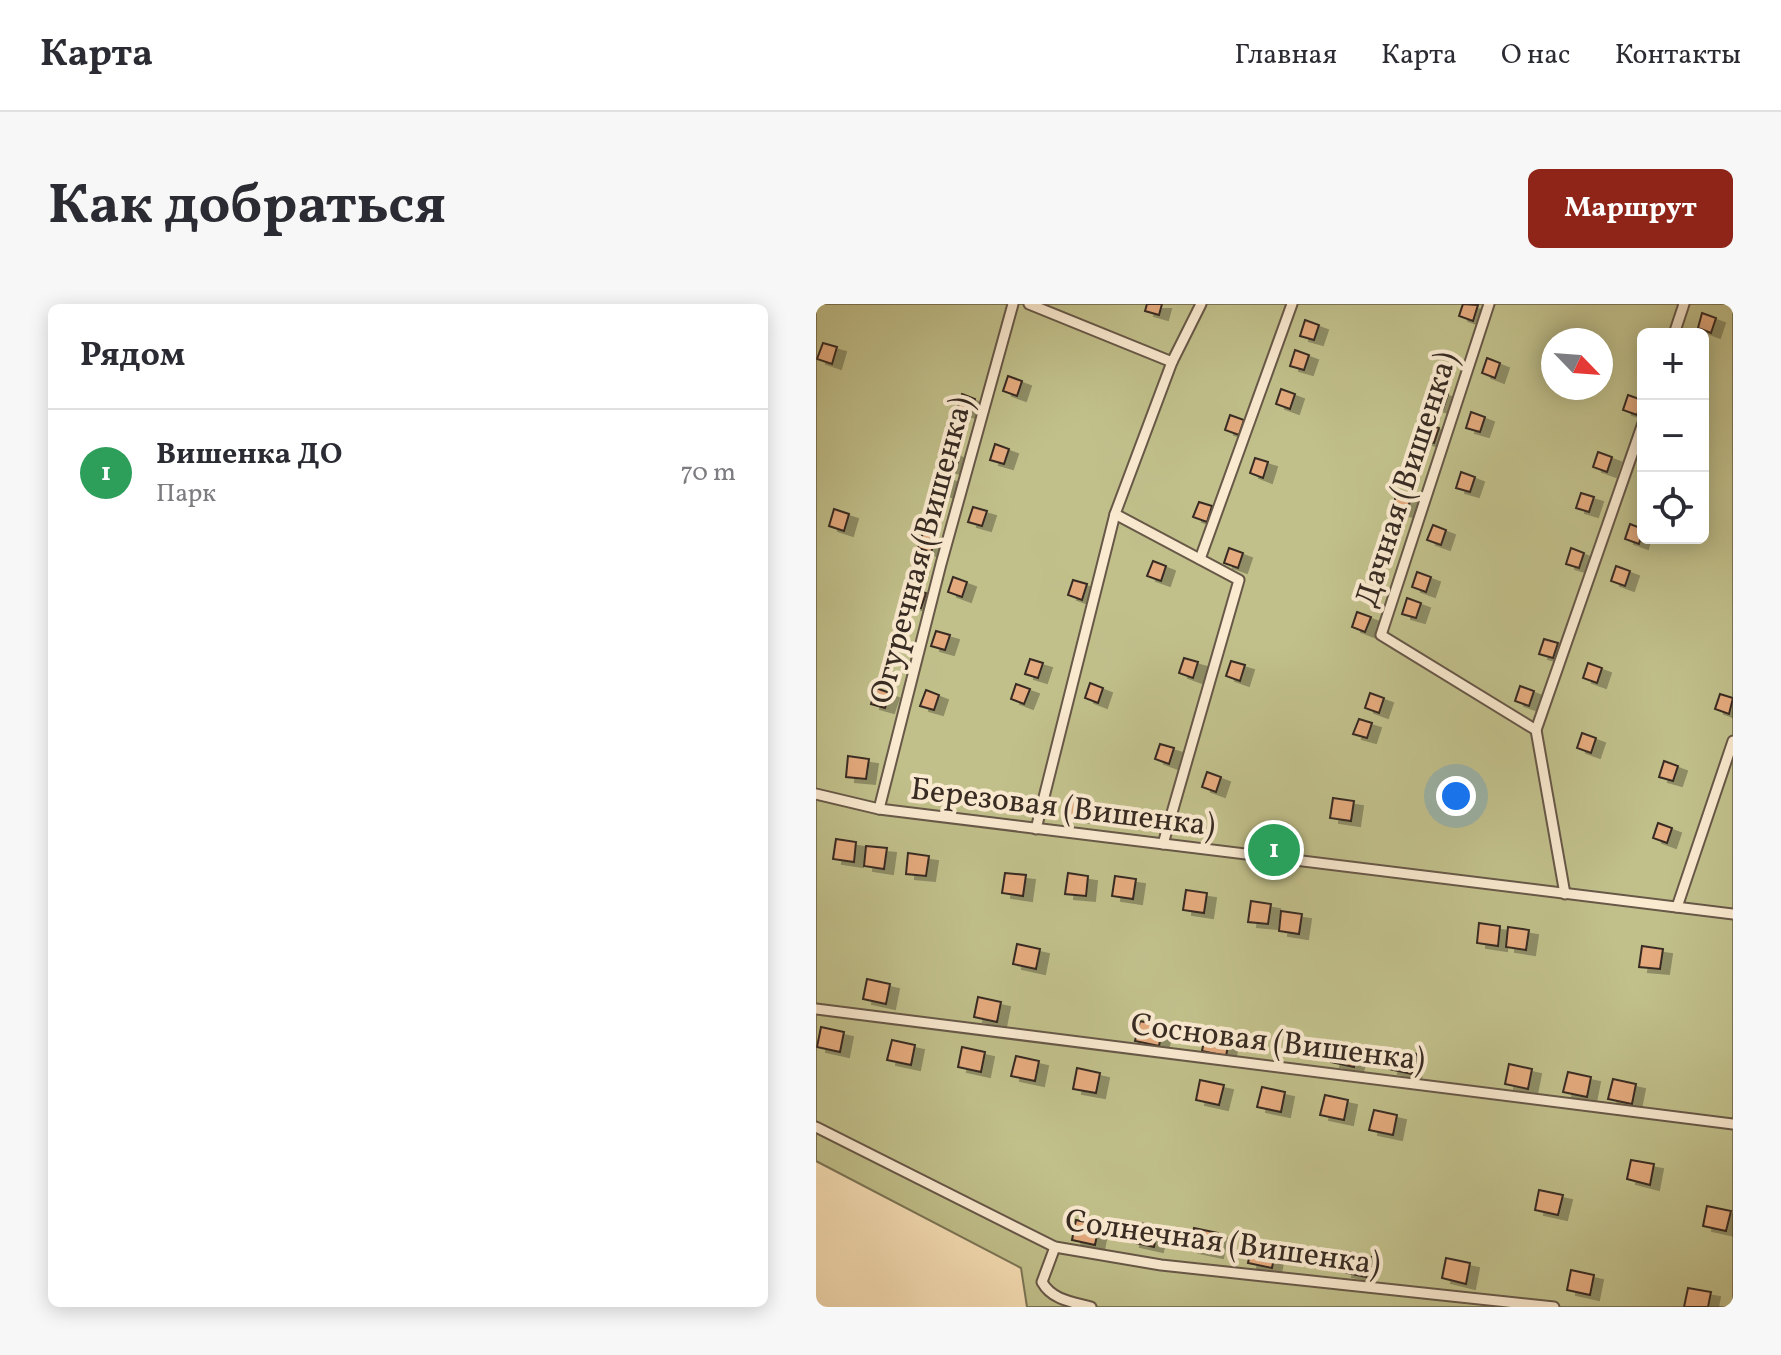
<!DOCTYPE html>
<html lang="ru">
<meta charset="utf-8">
<style>
:root{--surface:#fff;--page:#f7f7f7;--text:#2b2b33;--muted:#7c7c81;--line:#e1e1e2;--accent:#8f2418}
body{margin:0;font-family:Vollkorn,serif;background:var(--page);color:var(--text)}
.controls{position:absolute;right:24px;top:24px;display:grid;overflow:hidden;border-radius:12px;box-shadow:0 4px 20px #0003}
.controls button{width:72px;height:72px;display:grid;place-items:center;padding:0;border:0;border-bottom:2px solid var(--line);background:var(--surface);color:var(--text);font:40px sans-serif}
.compass{position:absolute;left:725px;top:24px;width:72px;height:72px;border-radius:50%;background:var(--surface);box-shadow:0 4px 20px #0003;rotate:115deg}
.you{position:absolute;left:640px;top:492px;width:28px;height:28px;margin:-20px;border:6px solid #fff;border-radius:50%;background:#1a73e8;box-shadow:0 0 0 12px #1a73e833}
.badge{display:grid;place-items:center;width:52px;height:52px;border-radius:50%;background:var(--accent);color:#fff;font-size:26px;font-weight:700}
.pin{position:absolute;translate:-50% -50%;border:4px solid #fff;box-shadow:0 2px 8px #0006}
.list{margin:0;padding:0;list-style:none}
h2{display:flex;justify-content:space-between;align-items:center;height:104px;margin:0;padding:0 32px;font-size:34px}
h2 small{font-size:26px;font-weight:400;color:var(--muted)}
.list li{display:grid;grid-template-columns:52px 1fr auto;gap:24px;align-items:center;box-sizing:border-box;height:128px;padding:0 32px;border-top:2px solid var(--line)}
.list b{display:block;font-size:30px;white-space:nowrap}
.list p{margin:0;font-size:26px;white-space:nowrap;color:var(--muted)}
.list em{font-size:26px;font-style:normal;color:var(--muted)}
.icon{flex:none;width:44px;height:44px;fill:none;stroke:currentColor;stroke-width:2;stroke-linecap:round;stroke-linejoin:round}
.map{position:relative;flex:none;width:917px;height:1003px;overflow:hidden;border-radius:12px}
header{display:flex;align-items:center;gap:48px;box-sizing:border-box;height:112px;padding:0 40px;background:var(--surface);border-bottom:2px solid var(--line)}
header strong{font-size:38px}
nav{display:flex;gap:44px;margin-inline-start:auto;font-size:28px}
.intro{display:flex;align-items:center;justify-content:space-between;box-sizing:border-box;height:192px;padding:0 48px}
h1{margin:0;font-size:56px}
.button{padding:20px 36px;border-radius:12px;background:var(--accent);color:#fff;font-size:28px;font-weight:700}
main{display:flex;gap:48px;padding:0 48px}
aside{flex:1;background:var(--surface);border-radius:12px;box-shadow:0 4px 20px #0003}
.map>svg:first-child{display:block}
.green{fill:#c1c08b;stroke:#7c7657;stroke-width:2;fill-rule:evenodd}
.building{fill:#e5ab7e;stroke:#372b23;stroke-width:2;filter:url(#shadow)}
.lines{fill:none;stroke-linecap:round;stroke-linejoin:round}
.service-casing{stroke:#675848;stroke-width:13}
.service{stroke:#faead0;stroke-width:9}
.labels{text-anchor:middle;stroke-width:8;stroke-linejoin:round;paint-order:stroke}
.street-label{font-size:32px;fill:#372b23;stroke:#faead0}
</style>
<header>
<strong>Карта</strong>
<nav><a>Главная</a><a>Карта</a><a>О нас</a><a>Контакты</a></nav>
</header>
<div class="intro"><h1>Как добраться</h1><a class="button">Маршрут</a></div>
<main>
<aside>
<h2>Рядом<small></small></h2>
<ul class="list">
<li><span class="badge" style="background:#2e9e5b">1</span><div><b>Вишенка ДО</b><p>Парк</p></div><em>70 m</em></li>
</ul>
</aside>
<div class="map">
<svg width="917" height="1003" viewBox="0 0 917 1003">
<defs>
<filter id="shadow"><feDropShadow dx="9" dy="5" stdDeviation="0" flood-color="#0004"/></filter>
</defs>
<rect width="100%" height="100%" fill="#f7dfb6"/>
<filter id="stains"><feTurbulence type="fractalNoise" baseFrequency=".0025" numOctaves="4"/><feColorMatrix values="0 0 0 0 .2 0 0 0 0 .09 0 0 0 0 .02 0 0 0 .5 -.17"/></filter>
<radialGradient id="worn" r=".72"><stop offset=".6" stop-color="#630" stop-opacity="0"/><stop offset="1" stop-color="#630" stop-opacity=".3"/></radialGradient>
<path class="green" d="M0 0H917V1003H211L205 964 0 857ZM827 30H887V234H827ZM737 36H785V84H737Z"/>
<g class="building">
<polygon points="331,0 346,0 343,11 329,7"/>
<polygon points="647,0 662,1 657,17 643,12"/>
<polygon points="886,9 900,14 895,29 882,24"/>
<polygon points="489,16 503,21 498,36 484,32"/>
<polygon points="7,39 21,43 16,60 1,55"/>
<polygon points="479,46 493,51 488,66 474,62"/>
<polygon points="671,54 684,59 679,74 666,69"/>
<polygon points="192,72 206,77 201,92 187,87"/>
<polygon points="465,85 479,90 474,105 460,100"/>
<polygon points="618,85 632,90 627,105 613,101"/>
<polygon points="146,90 159,95 154,110 141,106"/>
<polygon points="812,91 826,96 821,111 807,106"/>
<polygon points="655,108 669,113 664,128 650,124"/>
<polygon points="414,111 428,116 423,131 409,126"/>
<polygon points="609,119 623,124 618,139 604,135"/>
<polygon points="179,140 193,145 188,160 174,156"/>
<polygon points="130,146 144,151 139,166 125,162"/>
<polygon points="782,148 796,153 791,168 777,163"/>
<polygon points="439,154 452,158 447,174 434,169"/>
<polygon points="645,168 659,173 654,188 640,184"/>
<polygon points="124,170 137,175 132,190 118,185"/>
<polygon points="581,189 595,194 590,209 576,204"/>
<polygon points="765,189 778,193 773,208 760,204"/>
<polygon points="383,198 396,202 391,218 377,213"/>
<polygon points="157,203 171,207 166,222 152,218"/>
<polygon points="18,205 33,210 28,227 13,222"/>
<polygon points="814,220 827,225 823,240 809,235"/>
<polygon points="617,221 630,226 625,241 611,236"/>
<polygon points="107,229 120,233 115,248 102,244"/>
<polygon points="413,244 427,249 422,264 408,259"/>
<polygon points="755,244 768,249 763,264 750,260"/>
<polygon points="337,257 350,262 345,277 331,272"/>
<polygon points="800,262 814,267 809,282 795,277"/>
<polygon points="601,268 615,273 610,288 596,283"/>
<polygon points="137,273 151,278 146,293 132,288"/>
<polygon points="257,276 271,280 266,296 252,291"/>
<polygon points="96,284 110,289 105,304 91,299"/>
<polygon points="591,294 605,299 600,314 586,310"/>
<polygon points="541,308 555,313 549,328 536,323"/>
<polygon points="120,327 134,331 129,346 115,342"/>
<polygon points="728,335 742,339 737,354 723,350"/>
<polygon points="368,354 382,358 377,374 363,369"/>
<polygon points="214,355 227,359 222,374 209,370"/>
<polygon points="415,357 429,361 424,377 410,372"/>
<polygon points="772,359 786,364 781,379 767,374"/>
<polygon points="274,379 287,384 282,399 269,394"/>
<polygon points="200,380 214,385 208,400 195,395"/>
<polygon points="704,382 718,387 713,402 699,397"/>
<polygon points="60,384 74,389 69,404 55,400"/>
<polygon points="110,386 123,391 118,406 104,402"/>
<polygon points="554,389 568,394 563,409 549,404"/>
<polygon points="904,390 917,394 913,410 899,405"/>
<polygon points="543,415 556,419 551,434 537,430"/>
<polygon points="766,429 780,434 775,449 761,444"/>
<polygon points="344,440 358,444 353,460 339,455"/>
<polygon points="32,452 53,455 50,475 30,473"/>
<polygon points="848,457 862,462 857,477 843,473"/>
<polygon points="391,468 405,473 400,488 386,483"/>
<polygon points="255,492 276,495 273,515 252,512"/>
<polygon points="517,494 538,497 535,517 514,514"/>
<polygon points="842,519 856,524 851,539 837,534"/>
<polygon points="20,535 40,538 38,558 17,555"/>
<polygon points="50,542 71,544 68,565 48,562"/>
<polygon points="92,549 113,552 110,572 90,570"/>
<polygon points="189,569 210,571 207,592 186,589"/>
<polygon points="252,569 272,572 270,592 249,590"/>
<polygon points="299,572 320,575 317,595 296,592"/>
<polygon points="370,586 391,589 388,609 367,606"/>
<polygon points="435,597 455,600 452,620 432,618"/>
<polygon points="465,607 486,610 483,630 463,627"/>
<polygon points="663,619 684,622 682,642 661,639"/>
<polygon points="692,623 713,626 710,646 690,643"/>
<polygon points="201,640 224,645 220,665 197,660"/>
<polygon points="826,642 847,645 844,665 823,663"/>
<polygon points="51,675 74,680 70,700 47,695"/>
<polygon points="162,693 185,698 181,718 158,713"/>
<polygon points="324,717 347,722 343,742 319,737"/>
<polygon points="5,723 28,728 24,748 1,743"/>
<polygon points="390,727 414,732 410,752 386,747"/>
<polygon points="76,736 99,741 95,761 71,756"/>
<polygon points="519,738 543,743 538,763 515,758"/>
<polygon points="146,743 169,748 165,768 142,763"/>
<polygon points="577,745 601,750 596,770 573,765"/>
<polygon points="200,752 223,757 219,777 195,772"/>
<polygon points="693,760 716,765 712,785 689,780"/>
<polygon points="261,764 284,769 280,789 257,785"/>
<polygon points="752,768 775,773 771,793 747,788"/>
<polygon points="797,775 820,780 816,800 792,795"/>
<polygon points="384,776 408,781 403,801 380,796"/>
<polygon points="446,783 469,788 465,808 441,803"/>
<polygon points="509,791 532,796 528,816 504,811"/>
<polygon points="558,806 581,811 577,831 553,826"/>
<polygon points="815,856 838,860 834,881 811,875"/>
<polygon points="723,886 747,891 742,911 719,906"/>
<polygon points="891,902 915,907 910,927 887,922"/>
<polygon points="260,916 283,921 279,941 256,936"/>
<polygon points="319,918 342,923 338,943 315,938"/>
<polygon points="378,924 402,929 398,949 374,944"/>
<polygon points="436,939 460,944 456,964 432,959"/>
<polygon points="531,948 555,953 550,973 527,968"/>
<polygon points="630,954 654,959 650,980 626,974"/>
<polygon points="755,966 778,971 774,991 751,986"/>
<polygon points="872,984 895,988 892,1003 868,1003"/>
</g>
<g class="lines">
<defs>
<g id="service">
<polyline points="213,0 356,58"/>
<polyline points="673,0 565,331 720,426"/>
<polyline points="858,30 868,0"/>
<polyline points="384,255 476,0"/>
<polyline points="0,490 63,505 917,610"/>
<polyline points="63,505 125,260 197,0"/>
<polyline points="220,525 299,210"/>
<polyline points="347,540 423,276 299,210 356,58 385,0"/>
<polyline points="749,590 720,426 827,119"/>
<polyline points="861,603 917,437"/>
<polyline points="0,705 917,820"/>
<polyline points="0,823 239,943 345,961 738,1003"/>
<path d="M239 943 226 978C236 996 256 998 275 1003"/>
</g>
</defs>
<use href="#service" class="service-casing"/>
<use href="#service" class="service"/>
</g>
<g class="labels">
<g class="street-label">
<text transform="translate(589 175) rotate(-72)" y="11">Дачная (Вишенка)</text>
<text transform="translate(104 246) rotate(-75)" y="11">Огуречная (Вишенка)</text>
<text transform="translate(247 502) rotate(7)" y="11">Березовая (Вишенка)</text>
<text transform="translate(462 737) rotate(7)" y="11">Сосновая (Вишенка)</text>
<text transform="translate(407 937) rotate(8)" y="11">Солнечная (Вишенка)</text>
</g>
</g>
<rect width="100%" height="100%" filter="url(#stains)"/>
<rect width="100%" height="100%" fill="url(#worn)"/>
</svg>
<div class="controls">
<button>+</button>
<button>−</button>
<button><svg class="icon" aria-label="locate" viewBox="0 0 24 24"><circle cx="12" cy="12" r="6"/><path d="M12 2v4M12 18v4M2 12h4M18 12h4"/></svg></button>
</div>
<svg class="compass" viewBox="-18 -18 36 36"><path d="M0-13l5 13h-10z" fill="#e53935"/><path d="M0 13l5-13h-10z" fill="#7c7c81"/></svg>
<div class="you"></div>
<div class="pin badge" style="left:458px;top:546px;background:#2e9e5b">1</div>
</div>
</main>
